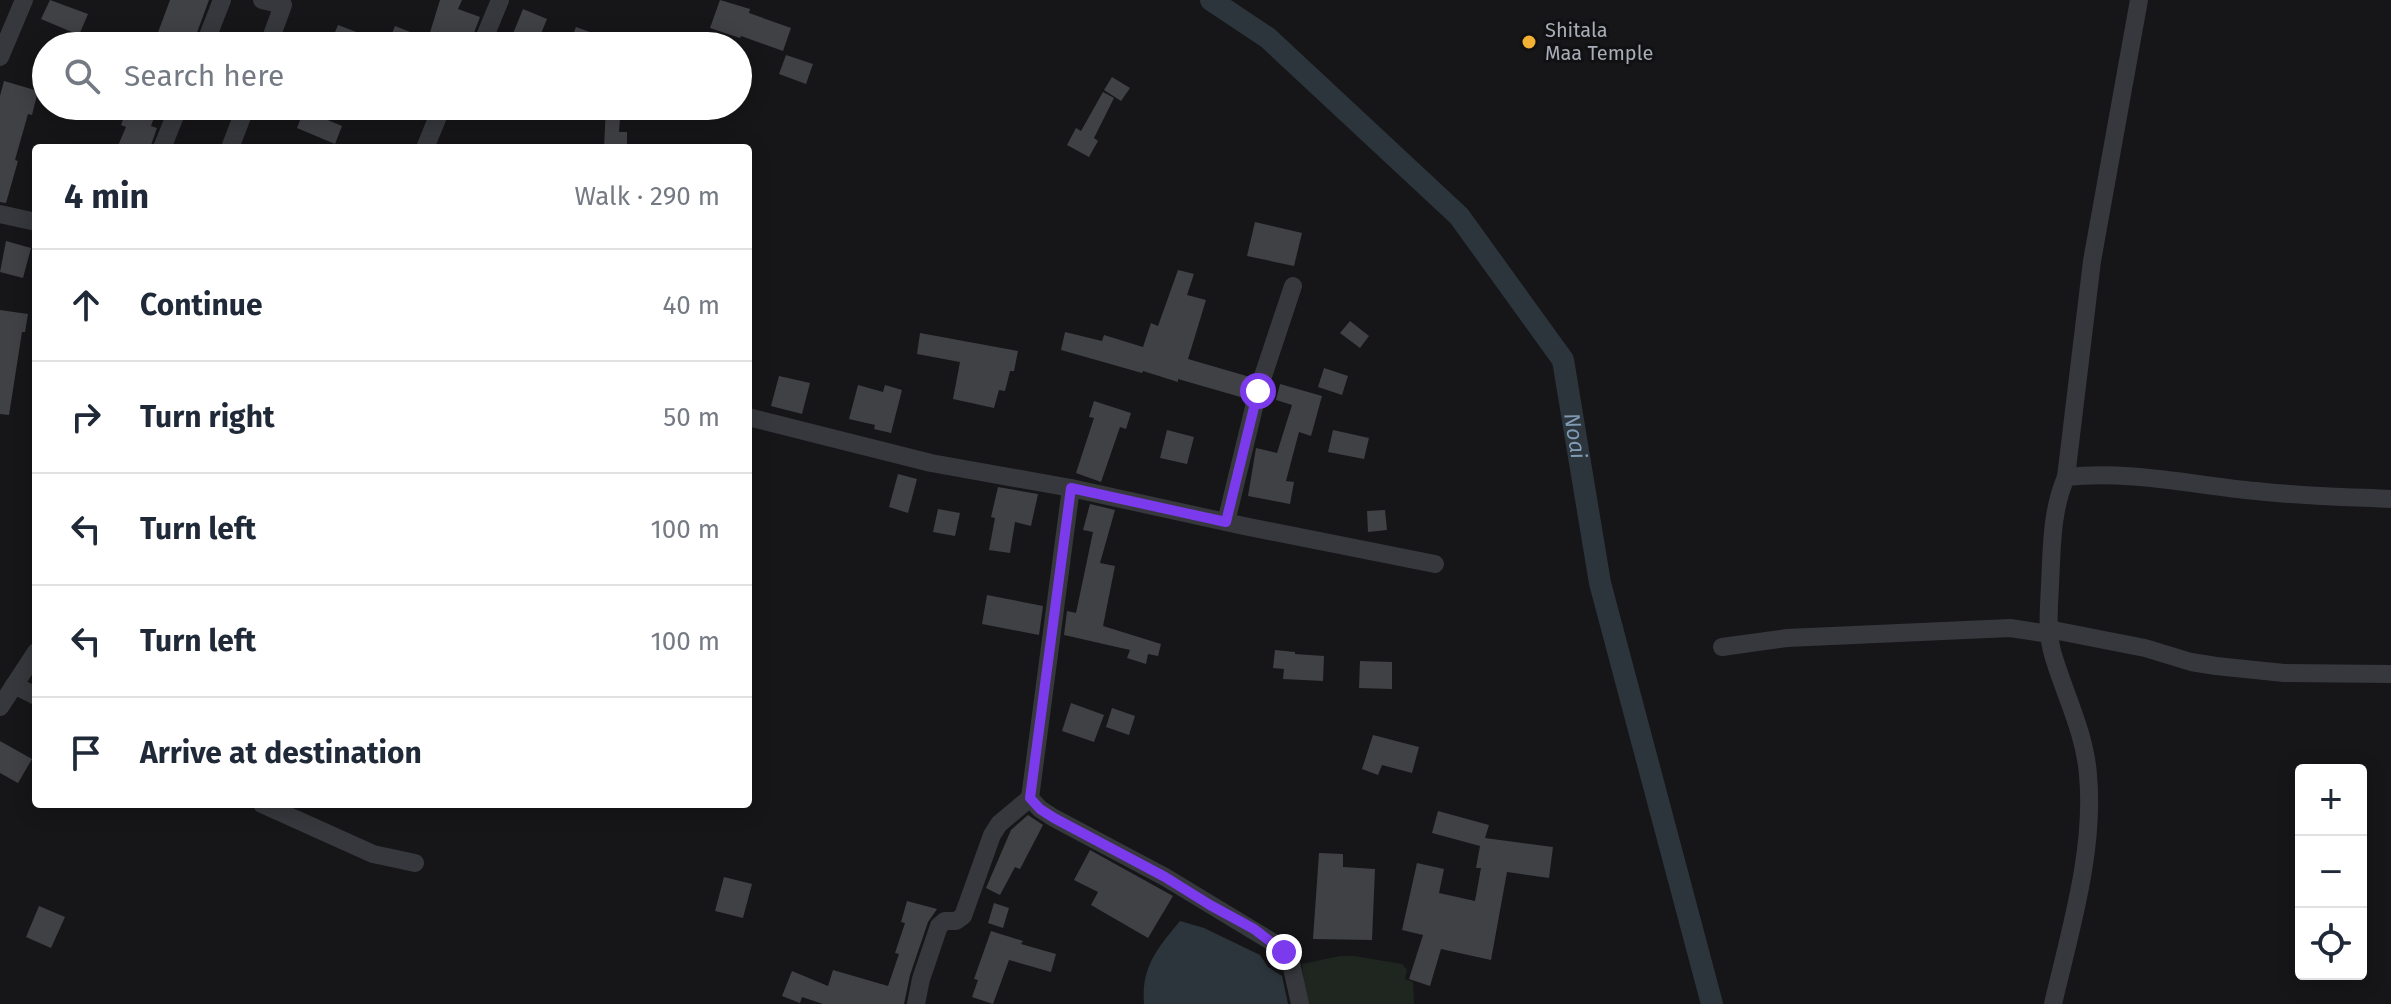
<!DOCTYPE html>
<meta charset="utf-8">
<style>
:root{--surface:#fff;--page:#f6f6f7;--text:#1f2937;--muted:#747a83;--line:#e0e1e3}
body{margin:0;font-family:"Fira Sans",sans-serif;background:var(--page);color:var(--text)}
.controls{position:absolute;right:24px;bottom:24px;display:grid;overflow:hidden;border-radius:8px;box-shadow:0 4px 20px #0003}
.controls button{width:72px;height:72px;display:grid;place-items:center;padding:0;border:0;border-bottom:2px solid var(--line);background:var(--surface);color:var(--text);font:40px sans-serif}
.stop{position:absolute;width:24px;height:24px;margin:-18px;border:6px solid #7c3aed;border-radius:50%;background:#fff}
.stop.end{background:#7c3aed;border-color:#fff;box-shadow:0 2px 8px #0008}
.list{margin:0;padding:0;list-style:none}
h2{display:flex;justify-content:space-between;align-items:center;height:104px;margin:0;padding:0 32px;font-size:34px}
h2 small{font-size:26px;font-weight:400;color:var(--muted)}
.list li{display:grid;grid-template-columns:52px 1fr auto;gap:24px;align-items:center;box-sizing:border-box;height:112px;padding:0 32px;border-top:2px solid var(--line)}
.list b{display:block;font-size:30px;white-space:nowrap}
.list em{font-size:26px;font-style:normal;color:var(--muted)}
.icon{flex:none;width:44px;height:44px;fill:none;stroke:currentColor;stroke-width:2;stroke-linecap:round;stroke-linejoin:round}
.map{position:relative;flex:none;width:2391px;height:1004px;overflow:hidden}
.search{position:absolute;background:var(--surface);box-shadow:0 4px 20px #0003;left:32px;top:32px;width:720px;height:88px;display:flex;align-items:center;gap:20px;box-sizing:border-box;padding:0 28px;border-radius:44px;color:var(--muted);font-size:30px}
.panel{position:absolute;background:var(--surface);box-shadow:0 4px 20px #0003;left:32px;top:144px;width:720px;height:664px;border-radius:8px}
.map>svg:first-child{display:block}
.green{fill:#1e261f}
.water{fill:#2c353c}
.lines{fill:none;stroke-linecap:round;stroke-linejoin:round}
.canal{stroke:#2c353c;stroke-width:22}
.building{fill:#404145}
.minor{stroke:#37383d;stroke-width:18}
.route{stroke:#7c3aed;stroke-width:10}
.poi-dot{fill:#f2b134;stroke:#111113;stroke-width:3}
.labels{text-anchor:middle;stroke-width:6;stroke-linejoin:round;paint-order:stroke}
.poi-label{font-size:20px;fill:#a8adb8;stroke:#111113;text-anchor:start}
.water-label{font-size:22px;font-style:italic;fill:#7f9bb3;stroke:#111113}
</style>
<div class="map">
<svg width="2391" height="1004" viewBox="0 0 2391 1004">
<rect width="100%" height="100%" fill="#161618"/>
<polygon class="green" points="1340,956 1354,956 1402,964 1407,970 1405,979 1413,982 1414,1004 1306,1004 1302,964"/>
<path class="water" d="M1180 921 1204 928 1260 955 1268 967 1282 976 1288 1004H1144C1141 966 1158 948 1180 921Z"/>
<g class="lines">
<path class="canal" id="s1" d="M1211 0 1268 38 1459 216 1563 360 1600 583 1712 1004"/>
</g>
<g class="building">
<polygon points="50,0 88,14 79,35 41,19"/>
<polygon points="170,0 209,0 192,46 153,46"/>
<polygon points="440,0 462,0 458,9 480,17 469,46 387,46 395,26 428,39"/>
<polygon points="720,0 750,9 749,13 791,28 783,51 741,36 740,38 710,28"/>
<polygon points="523,9 547,19 536,46 508,46"/>
<polygon points="338,25 359,33 354,46 341,46 331,42"/>
<polygon points="576,27 623,44 623,46 569,46"/>
<polygon points="786,55 813,64 806,84 779,74"/>
<polygon points="1112,77 1130,88 1121,101 1104,90"/>
<polygon points="4,81 38,91 32,115 28,114 15,160 18,161 6,203 0,202 0,96"/>
<polygon points="1103,92 1114,98 1094,138 1098,141 1089,157 1067,145 1076,128 1081,131"/>
<polygon points="128,106 158,106 151,126 157,128 150,148 117,148 126,127 121,125"/>
<polygon points="606,106 621,106 619,132 627,132 627,148 604,148"/>
<polygon points="304,110 342,126 335,144 297,128"/>
<polygon points="1255,222 1302,233 1294,266 1247,256"/>
<polygon points="6,241 31,248 23,278 0,272"/>
<polygon points="1178,270 1194,274 1187,295 1206,300 1188,359 1250,377 1244,398 1178,379 1178,382 1143,371 1142,373 1061,350 1065,332 1102,341 1104,335 1143,347 1151,323 1158,326"/>
<polygon points="0,310 28,314 25,332 22,332 9,415 0,414"/>
<polygon points="1350,321 1369,336 1360,348 1340,333"/>
<polygon points="920,333 1018,351 1014,371 1010,371 1005,391 999,390 994,408 953,399 960,362 917,354"/>
<polygon points="1324,368 1348,376 1342,395 1318,387"/>
<polygon points="779,376 810,383 802,414 771,406"/>
<polygon points="1280,384 1322,396 1311,436 1299,432 1286,481 1294,482 1290,504 1248,496 1256,448 1277,453 1292,405 1276,400"/>
<polygon points="858,385 883,392 885,385 902,390 891,433 874,429 875,425 849,419"/>
<polygon points="1094,401 1131,413 1126,429 1120,427 1101,482 1076,473 1094,418 1089,417"/>
<polygon points="1167,430 1194,437 1187,464 1160,458"/>
<polygon points="1333,430 1369,438 1364,459 1328,452"/>
<polygon points="898,474 917,479 908,513 889,507"/>
<polygon points="998,487 1038,494 1031,526 1015,522 1010,553 989,550 995,518 991,517"/>
<polygon points="1090,504 1115,510 1100,563 1115,566 1103,626 1161,644 1158,656 1148,654 1146,664 1127,658 1130,650 1064,635 1067,611 1076,613 1093,532 1083,530"/>
<polygon points="938,509 960,513 955,536 933,532"/>
<polygon points="1385,510 1387,530 1368,532 1367,511"/>
<polygon points="987,595 1043,606 1039,635 982,624"/>
<polygon points="1275,650 1295,652 1295,654 1324,656 1323,681 1283,679 1284,669 1273,668"/>
<polygon points="1360,661 1392,662 1392,689 1359,688"/>
<polygon points="1071,703 1104,715 1094,742 1062,731"/>
<polygon points="1112,708 1135,716 1129,735 1106,727"/>
<polygon points="1373,735 1419,747 1412,773 1382,765 1378,775 1362,769"/>
<polygon points="0,741 32,759 18,783 0,773"/>
<polygon points="1438,811 1489,825 1485,838 1553,847 1549,878 1507,872 1491,960 1441,949 1430,986 1409,979 1423,935 1402,930 1417,863 1444,869 1439,893 1475,901 1481,868 1476,868 1480,846 1432,833"/>
<polygon points="1028,815 1043,825 1020,869 1015,867 1000,895 986,888 1011,830"/>
<polygon points="1090,850 1173,896 1148,938 1091,905 1098,892 1074,880"/>
<polygon points="1319,853 1343,854 1343,867 1375,869 1372,940 1313,939"/>
<polygon points="724,877 752,884 743,918 715,911"/>
<polygon points="907,901 937,909 928,922 910,975 904,1004 823,1004 802,997 800,1003 782,996 792,971 828,986 833,970 888,986 899,954 895,953 905,923 901,922"/>
<polygon points="994,903 1009,908 1003,928 988,923"/>
<polygon points="39,906 65,917 51,948 26,937"/>
<polygon points="991,931 1023,941 1021,944 1056,954 1051,972 1009,960 993,1004 972,997 978,980 974,979"/>
</g>
<g class="lines">
<g class="minor">
<polyline points="262,0 283,5 268,46"/>
<polyline points="204,46 222,0"/>
<polyline points="481,46 500,0"/>
<polyline points="0,57 24,0"/>
<polyline points="162,148 179,106"/>
<polyline points="230,148 246,106"/>
<polyline points="425,148 439,114 445,106"/>
<polyline points="0,214 36,222"/>
<polyline points="748,417 931,463 1071,488 1030,798 1040,809 1054,818 1165,877 1274,943 1291,963 1300,1004"/>
<polyline points="2066,477 2092,261 2139,0"/>
<polyline points="1071,488 1244,526 1435,564"/>
<polyline points="1226,522 1258,391 1293,286"/>
<polyline points="2048,629 2145,648 2191,662 2216,666 2284,673 2391,674"/>
<polyline points="1722,647 1787,638 2010,628 2049,634"/>
<polyline points="14,685 36,696"/>
<polyline points="0,707 36,652"/>
<polyline points="262,804 373,854 415,863"/>
<polyline points="916,1004 921,979 939,926 945,921 956,921 963,916 992,835 999,824 1030,798"/>
<path d="M2053 1004C2070 931 2095 850 2088 775 2085 734 2066 697 2054 658 2046 634 2049 609 2050 585 2052 548 2051 512 2066 477 2129 470 2193 485 2256 491 2300 496 2346 497 2391 499"/>
</g>
</g>
<g class="lines">
<polyline class="route" points="1258,391 1226,522 1071,488 1030,798 1040,809 1054,818 1165,877 1210,905 1254,929 1284,952"/>
</g>
<circle class="poi-dot" cx="1529" cy="42" r="8"/>
<g class="labels">
<g class="poi-label">
<text x="1545" y="37">Shitala<tspan x="1545" dy="23">Maa Temple</tspan></text>
</g>
<g class="water-label">
<text dy="8" stroke="none"><textPath href="#s1" startOffset="584">Noai</textPath></text>
</g>
</g>
</svg>
<div class="controls">
<button>+</button>
<button>−</button>
<button><svg class="icon" aria-label="locate" viewBox="0 0 24 24"><circle cx="12" cy="12" r="6"/><path d="M12 2v4M12 18v4M2 12h4M18 12h4"/></svg></button>
</div>
<div class="stop" style="left:1258px;top:391px"></div>
<div class="stop end" style="left:1284px;top:952px"></div>
<div class="search"><svg class="icon" aria-label="search" viewBox="0 0 24 24"><circle cx="10" cy="10" r="6"/><path d="M15 15l6 6"/></svg>Search here</div>
<section class="panel">
<h2>4 min<small>Walk · 290 m</small></h2>
<ul class="list">
<li><svg class="icon" aria-label="ahead" viewBox="0 0 24 24"><path d="M12 20V5M6 11l6-6 6 6"/></svg><div><b>Continue</b></div><em>40 m</em></li>
<li><svg class="icon" aria-label="right" viewBox="0 0 24 24"><path d="M7 20v-9h11M14 6l5 5-5 5"/></svg><div><b>Turn right</b></div><em>50 m</em></li>
<li><svg class="icon" aria-label="left" viewBox="0 0 24 24"><path d="M17 20v-9H6M10 6l-5 5 5 5"/></svg><div><b>Turn left</b></div><em>100 m</em></li>
<li><svg class="icon" aria-label="left" viewBox="0 0 24 24"><path d="M17 20v-9H6M10 6l-5 5 5 5"/></svg><div><b>Turn left</b></div><em>100 m</em></li>
<li><svg class="icon" aria-label="arrive" viewBox="0 0 24 24"><path d="M6 21V4h12l-3 4 3 4H6"/></svg><div><b>Arrive at destination</b></div></li>
</ul>
</section>
</div>
